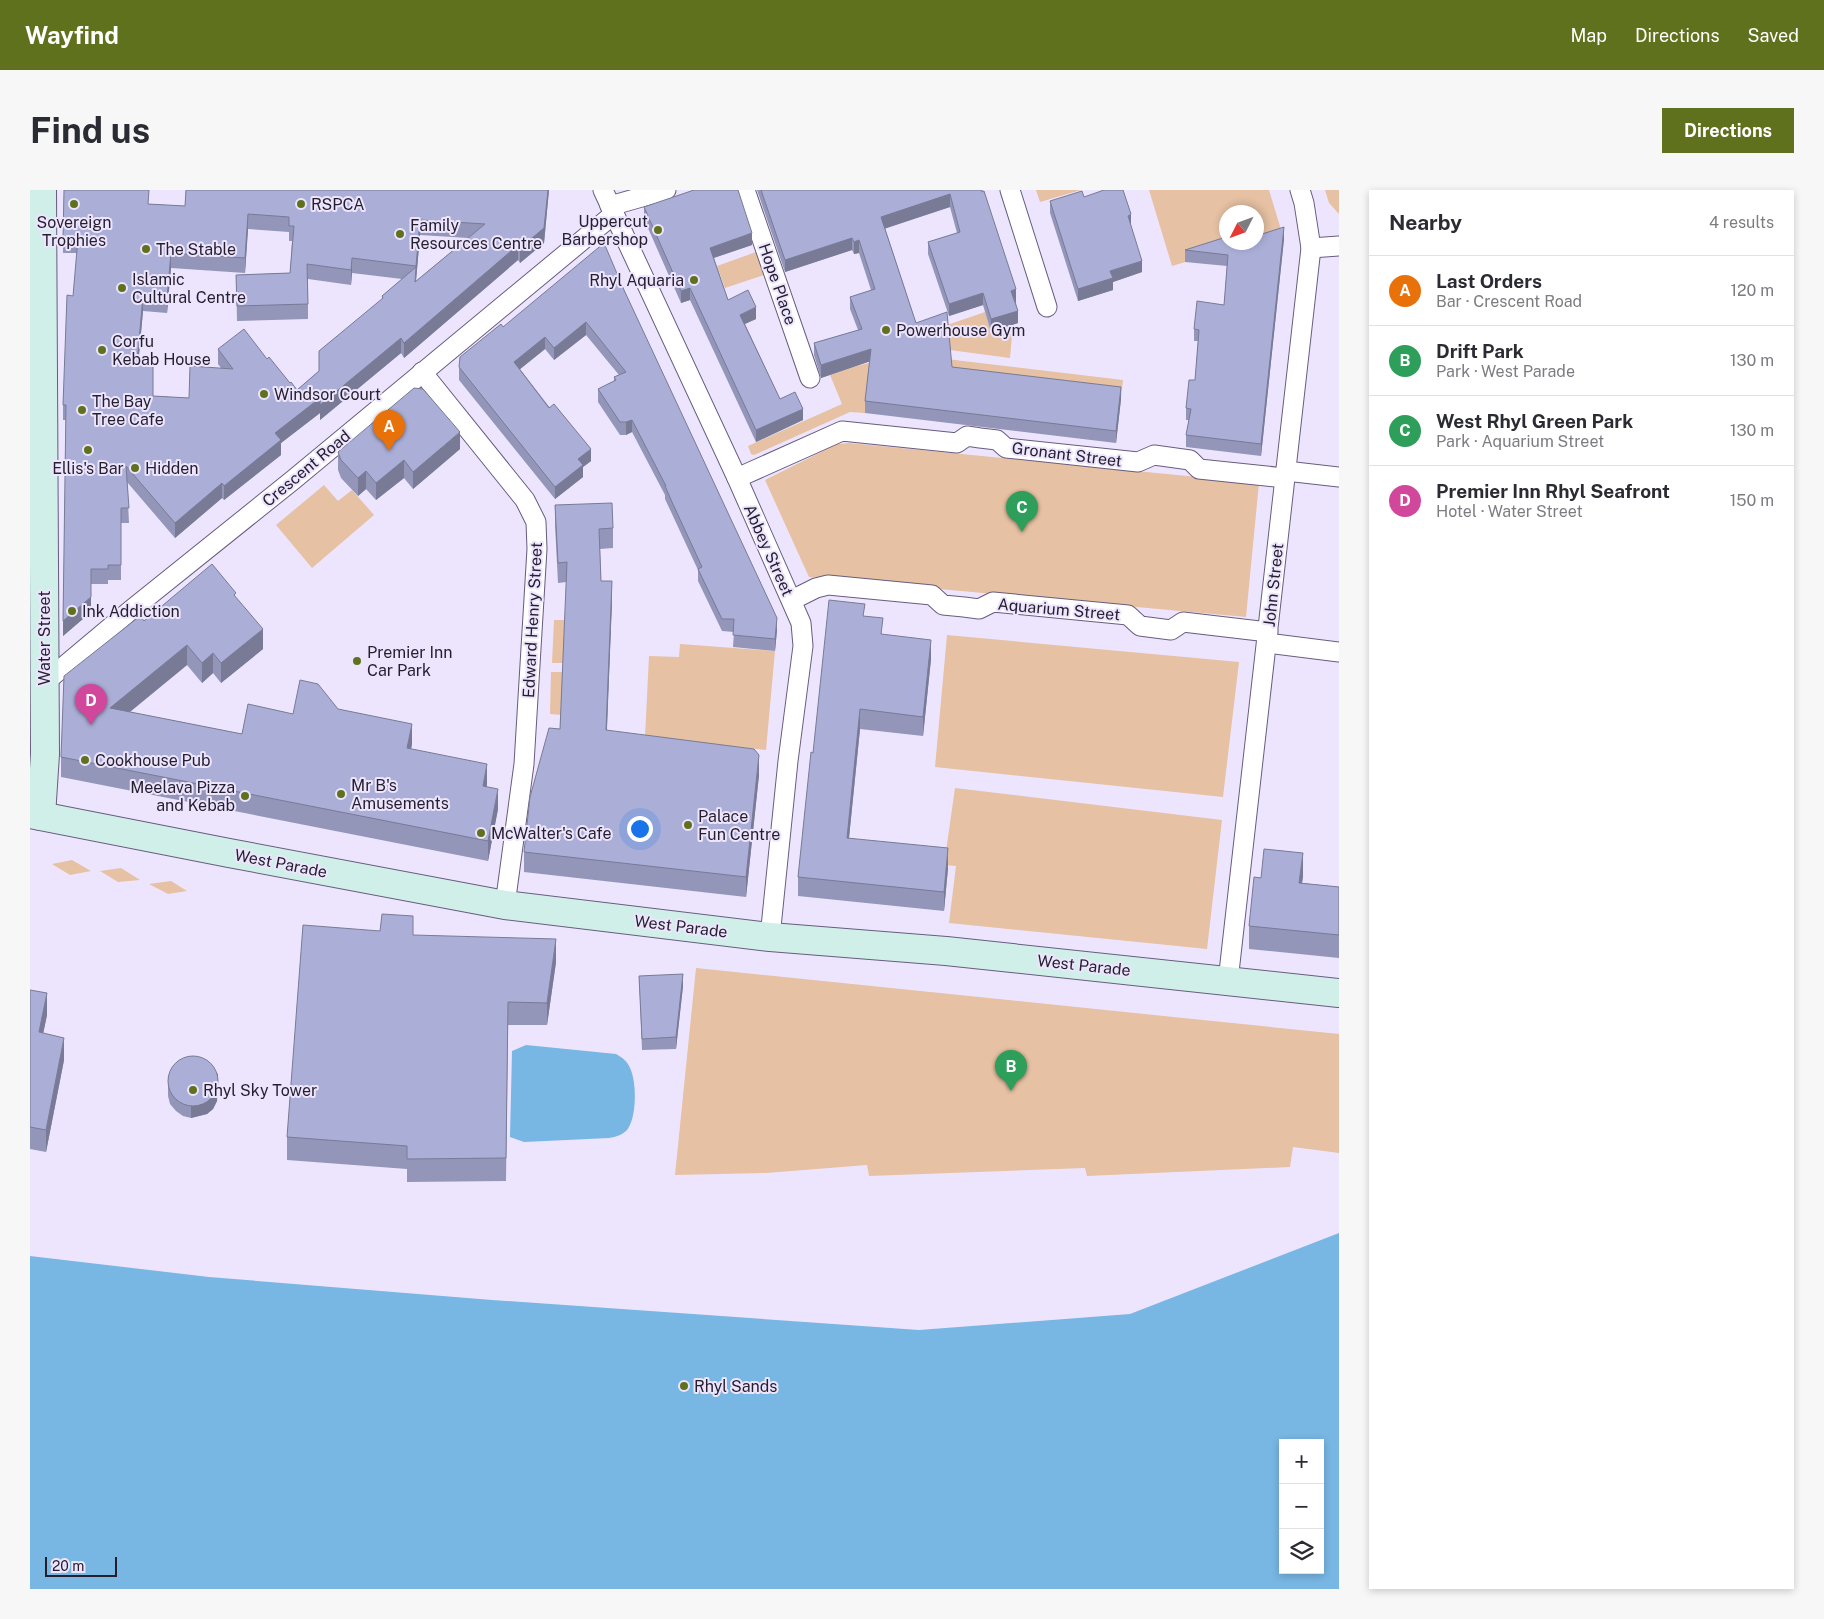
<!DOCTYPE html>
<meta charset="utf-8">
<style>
:root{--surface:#fff;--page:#f7f7f7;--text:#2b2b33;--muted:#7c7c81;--line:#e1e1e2;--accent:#60711e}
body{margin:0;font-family:"Public Sans",sans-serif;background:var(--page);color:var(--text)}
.controls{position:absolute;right:15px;bottom:15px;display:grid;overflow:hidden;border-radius:0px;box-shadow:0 2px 8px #0003}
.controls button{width:45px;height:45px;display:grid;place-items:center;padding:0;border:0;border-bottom:1px solid var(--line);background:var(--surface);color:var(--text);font:25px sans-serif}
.compass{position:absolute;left:1189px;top:15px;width:45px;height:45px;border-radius:50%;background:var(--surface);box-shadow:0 2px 8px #0003;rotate:228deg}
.scale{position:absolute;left:15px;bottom:12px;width:72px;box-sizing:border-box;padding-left:5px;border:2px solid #241e2d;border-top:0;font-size:14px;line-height:18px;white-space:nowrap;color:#241e2d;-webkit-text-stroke:4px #ede5fe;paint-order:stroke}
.you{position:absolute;left:609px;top:638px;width:18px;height:18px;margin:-12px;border:4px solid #fff;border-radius:50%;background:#1a73e8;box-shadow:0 0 0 8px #1a73e833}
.badge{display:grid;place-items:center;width:32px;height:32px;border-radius:50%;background:var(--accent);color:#fff;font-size:16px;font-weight:700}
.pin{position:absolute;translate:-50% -41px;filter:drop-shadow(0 1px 2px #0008)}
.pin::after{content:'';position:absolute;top:26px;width:18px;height:15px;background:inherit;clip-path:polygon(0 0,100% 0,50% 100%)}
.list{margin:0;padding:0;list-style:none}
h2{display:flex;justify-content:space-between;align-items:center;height:65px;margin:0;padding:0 20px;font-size:21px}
h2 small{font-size:16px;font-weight:400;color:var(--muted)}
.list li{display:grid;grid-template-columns:32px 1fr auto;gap:15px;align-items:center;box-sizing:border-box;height:70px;padding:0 20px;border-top:1px solid var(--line)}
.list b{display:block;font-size:19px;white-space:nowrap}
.list p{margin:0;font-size:16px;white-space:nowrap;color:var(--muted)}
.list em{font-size:16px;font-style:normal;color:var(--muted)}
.icon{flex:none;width:28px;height:28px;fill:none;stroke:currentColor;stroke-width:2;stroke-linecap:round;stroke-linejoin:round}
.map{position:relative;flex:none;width:1309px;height:1399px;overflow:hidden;border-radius:0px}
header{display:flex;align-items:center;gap:30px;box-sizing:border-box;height:70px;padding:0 25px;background:var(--accent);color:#fff}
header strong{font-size:24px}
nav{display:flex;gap:28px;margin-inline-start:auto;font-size:18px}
.intro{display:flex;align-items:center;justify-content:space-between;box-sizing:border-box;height:120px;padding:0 30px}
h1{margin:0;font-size:35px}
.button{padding:12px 22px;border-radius:0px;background:var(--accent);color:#fff;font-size:18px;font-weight:700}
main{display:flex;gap:30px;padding:0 30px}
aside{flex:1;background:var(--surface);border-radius:0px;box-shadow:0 2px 8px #0003}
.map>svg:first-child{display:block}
.green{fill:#e6c1a3}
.water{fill:#78b6e3;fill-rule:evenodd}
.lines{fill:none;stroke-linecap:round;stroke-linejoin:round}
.street-casing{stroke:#685c7f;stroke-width:21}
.secondary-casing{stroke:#685c7f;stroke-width:30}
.street{stroke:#fff;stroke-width:19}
.secondary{stroke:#d0efe9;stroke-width:28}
.wall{fill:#9396b9;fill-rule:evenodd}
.shaded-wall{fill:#787a96}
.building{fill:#abafd7;stroke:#787a96;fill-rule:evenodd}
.poi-dot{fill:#60711e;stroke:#ede5fe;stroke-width:2}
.labels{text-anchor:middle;stroke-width:4;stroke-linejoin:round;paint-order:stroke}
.poi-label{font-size:16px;fill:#241e2d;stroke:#ede5fe;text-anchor:start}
.street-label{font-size:16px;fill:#241e2d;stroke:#ede5fe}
</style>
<header>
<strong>Wayfind</strong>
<nav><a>Map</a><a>Directions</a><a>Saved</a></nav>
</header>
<div class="intro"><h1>Find us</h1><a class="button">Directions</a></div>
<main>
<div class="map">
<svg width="1309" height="1399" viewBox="0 0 1309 1399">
<rect width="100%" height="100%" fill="#ede5fe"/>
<g class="green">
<polygon points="1006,0 1051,0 1010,12"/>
<polygon points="1119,0 1239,0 1252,43 1227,50 1226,22 1196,22 1196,52 1219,53 1142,76"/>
<polygon points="1295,0 1309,0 1309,24 1299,13"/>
<polygon points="726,62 734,85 695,98 687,76"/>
<polygon points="955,122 961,141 983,135 980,168 920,160 917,135"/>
<polygon points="874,164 1093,190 1091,209 948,192 839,185 835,223 820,222 724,265 721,264 718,256 812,214 800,185 823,177"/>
<polygon points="819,253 1229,293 1216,427 779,387 735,290 807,254"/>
<polygon points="294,295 308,311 322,300 344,325 282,378 246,335"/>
<polygon points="524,430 536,430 534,473 522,473"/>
<polygon points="917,445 1209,472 1193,607 905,577"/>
<polygon points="650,454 745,461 736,560 615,547 619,466 649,467"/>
<polygon points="521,482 534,482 532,525 520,524"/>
<polygon points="925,598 1192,630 1177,759 919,733 926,676 914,675"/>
<polygon points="42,670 61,681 40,685 22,674"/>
<polygon points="91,678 110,690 88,692 70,681"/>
<polygon points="141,691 157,701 138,704 119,694"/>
<polygon points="666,778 1309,844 1309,963 1263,957 1260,977 1057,986 1055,978 839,986 837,975 736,983 645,985"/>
</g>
<g class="water">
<path d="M496 855 586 864C593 868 597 871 600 878 607 892 607 928 597 940 592 945 586 947 579 948L494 952 480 947 482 861Z"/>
<path d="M1309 1043V1399H0V1066L179 1087 462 1110 889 1140 1100 1124ZM1253 1253H1290V1380H1253Z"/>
</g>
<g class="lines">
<defs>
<g id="street">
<polyline points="573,0 707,288 771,433 773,456 758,571 740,747"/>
<polyline points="715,0 780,188"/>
<polyline points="980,0 1017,117"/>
<polyline points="580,16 636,0"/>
<polyline points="1281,58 1309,56"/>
<polyline points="392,182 495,310 506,332 507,359 494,574 475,715"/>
<polyline points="1256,281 1309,287"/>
<polyline points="707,288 812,241 927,253 937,246 950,248 967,250 976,258 1108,272 1124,265 1160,270 1169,279 1255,288"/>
<polyline points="762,410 786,398 798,395 902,405 913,415 934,417 949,419 963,412 1098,425 1110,436 1141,440 1153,432 1238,442"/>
<polyline points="1237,453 1309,462"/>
<polyline points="14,493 101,420 263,290 584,24"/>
<polyline points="1198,791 1281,58 1274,13 1270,0"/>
</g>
<g id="secondary">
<polyline points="0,624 199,663 475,715 740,747 916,761 1309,803"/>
<polyline points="11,626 15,564 12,0"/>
</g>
</defs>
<use href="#street" class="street-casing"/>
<use href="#secondary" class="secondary-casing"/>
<use href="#street" class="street"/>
<use href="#secondary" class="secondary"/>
</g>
<g class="wall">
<path d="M156 0H519L514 53 490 73 488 70 374 168 371 163 290 230V223L251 253V265L194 310 192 308 145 348 97 292 99 333H91V390H78V394H61V422L33 446 36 230H33V215L47 63H33V48L119 14 155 16ZM218 39 259 42V51H262L260 83 206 85 207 131 278 129V89L321 95 322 83 372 89 352 106V109L289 181 267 200 260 193 237 169 188 159V174L191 178 159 208 123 206 108 174 113 121 137 123 141 78 215 83ZM390 45 438 48 386 91Z"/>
<polygon points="727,0 952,0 986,112 988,133 961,142 953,115 919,126 898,64 898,52 927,43 920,17 855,38 886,133 922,177 1091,209 1086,253 835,223 835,211 840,171 791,188 784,165 784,153 828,140 820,119 820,107 841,100 829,63 824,64 822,60 755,82"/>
<polygon points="1054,7 1101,36 1112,82 1083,92 1083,100 1048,111 1020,23 1020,11"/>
<polygon points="614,17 722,55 684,68 698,110 726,129 715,134 750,209 773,230 726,252 660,110 651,113 614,29"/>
<polygon points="1229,45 1254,49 1231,266 1156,257 1156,245 1159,230 1156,230 1156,218 1165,190 1168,151 1164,151 1164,139 1194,115 1197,76 1155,72 1155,60"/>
<polygon points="594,100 747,440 745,461 703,457 704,442 692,441 668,391 668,380 642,324 635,309 635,305 602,242 596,245 590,245 568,212 568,199 584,191 584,187 589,185 556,145 524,170 515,159 490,179 561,271 553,277 553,287 525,309 429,190 429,177 473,137"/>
<polygon points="430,259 383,299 374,288 346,310 336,299 328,306 311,288 308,280 308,262"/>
<polygon points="525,315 583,338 583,358 570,359 571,391 582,411 577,540 729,585 716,707 494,682 494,662 530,539 537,392 528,393 525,335"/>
<polygon points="206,408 233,459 191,493 183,483 172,493 157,475 100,522 212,544 263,524 308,519 382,554 381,559 457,594 457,597 468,619 458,671 31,587 31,567 114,431"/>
<polygon points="835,426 853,445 901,469 893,546 830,539 819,648 918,678 914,721 768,706 768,687 783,563"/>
<polygon points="1273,686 1272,693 1309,697 1309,768 1219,759 1219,736 1231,688"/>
<polygon points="526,772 517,835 478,835 476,991 377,992 377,979 257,970 257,947"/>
<polygon points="609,786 653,796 646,859 612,860"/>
<polygon points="0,800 17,825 13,843 34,870 16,962 0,959"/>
<polygon points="138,885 188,895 187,911 183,919 177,924 161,928 153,926 146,921 140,914 138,906"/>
</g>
<g class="shaded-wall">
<polygon points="518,0 519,0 514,53 490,73 490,58"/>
<polygon points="920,4 920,17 851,40 851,27"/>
<polygon points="218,24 218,39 215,83 215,68"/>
<polygon points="1101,24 1101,36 1098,26"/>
<polygon points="390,30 390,45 386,91 386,76"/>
<polygon points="1254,37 1254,49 1231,266 1231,254"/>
<polygon points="722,43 722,55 680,69 680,58"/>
<polygon points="822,48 822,60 755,82 755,70"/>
<polygon points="829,50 829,63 824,64 824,52"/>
<polygon points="488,55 488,70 374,168 374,153"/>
<polygon points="141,63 141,78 137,123 137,108"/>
<polygon points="322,68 322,83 321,95 321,80"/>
<polygon points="1112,71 1112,82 1083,92 1083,100 1048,111 1048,99 1080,81"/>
<polygon points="660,98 660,110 651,113 651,101"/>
<polygon points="986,99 986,112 981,113 981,101"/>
<polygon points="953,103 953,115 919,126 919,114"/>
<polygon points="113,106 113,121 107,188 107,173"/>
<polygon points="726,117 726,129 710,136 710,125"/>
<polygon points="988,121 988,133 961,142 961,129"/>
<polygon points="556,132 556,145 524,170 524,158"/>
<polygon points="515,147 515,159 484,184 484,172"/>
<polygon points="371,148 371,163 290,230 290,215"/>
<polygon points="841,159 841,171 791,188 791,175"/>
<polygon points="1091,197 1091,209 1086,253 1086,241"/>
<polygon points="290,208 290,223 251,253 251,265 194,310 194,296 245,243"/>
<polygon points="773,219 773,230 726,252 726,240"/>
<polygon points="602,230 602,242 596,245 596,232"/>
<polygon points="430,242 430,259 383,299 383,282"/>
<polygon points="561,259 561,271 553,277 553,287 525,309 525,297 548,269"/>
<polygon points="374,270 374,288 346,310 346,293"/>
<polygon points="336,281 336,299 328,306 328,288"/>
<polygon points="192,293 192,308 145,348 145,333"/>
<polygon points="582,391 582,411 576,560 576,540"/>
<polygon points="61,407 61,422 33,446 33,431"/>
<polygon points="747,428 747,440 745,461 745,449"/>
<polygon points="233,439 233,459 191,493 191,473"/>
<polygon points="901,450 901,469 893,546 893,527"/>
<polygon points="157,455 157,475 80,538 80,518"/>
<polygon points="183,463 183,483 172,493 172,473"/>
<polygon points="830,519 830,539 817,667 817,648"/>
<polygon points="382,534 382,554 377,578 377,558"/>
<polygon points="729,565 729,585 716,707 716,687"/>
<polygon points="457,574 457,594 453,616 453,596"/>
<polygon points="468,599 468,619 458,671 458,651"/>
<polygon points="918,658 918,678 914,721 914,702"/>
<polygon points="1273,663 1273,686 1269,715 1269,693"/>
<polygon points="526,749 526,772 517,835 517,813"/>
<polygon points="653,784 653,796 646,859 646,847"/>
<polygon points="17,803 17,825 9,864 9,842"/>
<polygon points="34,848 34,870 16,962 16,940"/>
<polygon points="188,883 187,911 183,919 177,924 161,928 161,916"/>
</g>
<g class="building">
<path d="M34 0H119L118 14 155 16 156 0H518L514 38 490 58 488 55 374 153 371 148 290 215V208L245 243 251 250 194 296 192 293 145 333 96 276 99 318H91V375H78V379H61V407L33 431 36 215H33L37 105 43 106 48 48H33ZM218 24 259 27V36H264L260 83 206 85 207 116 278 114 277 74 321 80 322 68 386 76 390 30 455 34 385 92 386 77 352 106 353 108 289 161V181L267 200 261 192 260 193 239 167 237 169 214 139 188 159 203 179 160 176 159 208 123 206V175L107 173 113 106 137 108 141 63 215 68Z"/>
<polygon points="664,0 708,0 722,43 680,58 698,110 718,100 726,117 710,125 750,209 765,202 773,219 726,240 660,98 651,101 614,17"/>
<polygon points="731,0 952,0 952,2 954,1 986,99 981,101 988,121 961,129 953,103 919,114 898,52 930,42 920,4 851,27 886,133 917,122 922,177 1091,197 1086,241 835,211 841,159 791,175 784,153 832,139 820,107 845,99 829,50 824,52 822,48 755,70"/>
<polygon points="1074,0 1093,0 1101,24 1098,26 1112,71 1080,81 1083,88 1048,99 1020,11 1052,1 1054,7"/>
<polygon points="1254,37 1231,254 1156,245 1161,219 1156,218 1159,190 1165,190 1169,140 1164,139 1167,111 1194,115 1198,65 1155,60 1196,47 1196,52 1226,52 1226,38 1229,45"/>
<polygon points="574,53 594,100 747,428 745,449 703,445 704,429 692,429 668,379 672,377 642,312 635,296 636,296 602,230 596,232 590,232 568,199 586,190 584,187 596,182 556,132 524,158 515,147 484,172 519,218 524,214 561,259 548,269 553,275 525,297 429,177 430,167 471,134 473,137"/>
<polygon points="384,198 393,199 430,242 383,282 374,270 346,293 336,281 328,288 311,270 308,262"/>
<polygon points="582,313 583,338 569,339 571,391 582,391 576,540 724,559 729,565 716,687 494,662 500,607 519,538 530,539 537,372 528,373 525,315"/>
<polygon points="182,374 206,403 204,405 233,439 191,473 183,463 172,473 157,455 80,518 212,544 218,514 263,524 270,490 288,494 308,519 382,534 377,558 457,574 453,596 468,599 458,651 31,567 34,486 110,426 114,431"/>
<polygon points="799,410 835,414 833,426 853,428 851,444 901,450 893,527 830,519 817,648 918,658 914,702 768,687 781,562 783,563"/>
<polygon points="1234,659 1273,663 1269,693 1309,697 1309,745 1219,736 1224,687 1231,688"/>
<polygon points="352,724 383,726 383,745 526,749 517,813 478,812 476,968 377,969 377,956 257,947 273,735 350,741"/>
<polygon points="653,784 646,847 612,849 609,786"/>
<polygon points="0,800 17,803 9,842 34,848 16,940 0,937"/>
<circle cx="163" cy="891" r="25"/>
</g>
<g class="poi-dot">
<circle cx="44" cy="14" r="5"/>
<circle cx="271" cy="14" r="5"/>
<circle cx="628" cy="40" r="5"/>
<circle cx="370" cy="44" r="5"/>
<circle cx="116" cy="59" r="5"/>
<circle cx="664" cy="90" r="5"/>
<circle cx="92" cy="98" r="5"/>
<circle cx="856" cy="140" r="5"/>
<circle cx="72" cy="160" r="5"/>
<circle cx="234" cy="204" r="5"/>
<circle cx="52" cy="220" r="5"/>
<circle cx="58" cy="260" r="5"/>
<circle cx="105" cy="278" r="5"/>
<circle cx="42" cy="421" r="5"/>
<circle cx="327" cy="471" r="5"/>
<circle cx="55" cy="570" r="5"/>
<circle cx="311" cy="604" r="5"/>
<circle cx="215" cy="606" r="5"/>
<circle cx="658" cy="635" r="5"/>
<circle cx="451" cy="643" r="5"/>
<circle cx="163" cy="900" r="5"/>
<circle cx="654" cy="1196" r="5"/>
</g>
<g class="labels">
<g class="poi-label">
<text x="281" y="20">RSPCA</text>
<text x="618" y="37" text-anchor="end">Uppercut<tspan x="618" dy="18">Barbershop</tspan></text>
<text x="44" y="38" text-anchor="middle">Sovereign<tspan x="44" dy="18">Trophies</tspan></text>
<text x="380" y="41">Family<tspan x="380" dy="18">Resources Centre</tspan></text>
<text x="126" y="65">The Stable</text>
<text x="102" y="95">Islamic<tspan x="102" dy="18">Cultural Centre</tspan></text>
<text x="654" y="96" text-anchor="end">Rhyl Aquaria</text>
<text x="866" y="146">Powerhouse Gym</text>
<text x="82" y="157">Corfu<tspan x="82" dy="18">Kebab House</tspan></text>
<text x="244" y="210">Windsor Court</text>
<text x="62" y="217">The Bay<tspan x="62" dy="18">Tree Cafe</tspan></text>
<text x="58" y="284" text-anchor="middle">Ellis's Bar</text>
<text x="115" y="284">Hidden</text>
<text x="52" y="427">Ink Addiction</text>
<text x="337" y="468">Premier Inn<tspan x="337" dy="18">Car Park</tspan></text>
<text x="65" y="576">Cookhouse Pub</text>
<text x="321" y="601">Mr B's<tspan x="321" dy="18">Amusements</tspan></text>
<text x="205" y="603" text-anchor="end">Meelava Pizza<tspan x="205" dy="18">and Kebab</tspan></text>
<text x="668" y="632">Palace<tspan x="668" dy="18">Fun Centre</tspan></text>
<text x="461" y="649">McWalter's Cafe</text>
<text x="173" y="906">Rhyl Sky Tower</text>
<text x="664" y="1202">Rhyl Sands</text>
</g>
<g class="street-label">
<text transform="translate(748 94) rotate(71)" y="6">Hope Place</text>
<text transform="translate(1037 264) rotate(7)" y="6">Gronant Street</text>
<text transform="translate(276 278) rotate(-40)" y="6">Crescent Road</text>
<text transform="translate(739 360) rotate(66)" y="6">Abbey Street</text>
<text transform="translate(1243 395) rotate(-84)" y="6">John Street</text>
<text transform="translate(1029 419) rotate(5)" y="6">Aquarium Street</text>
<text transform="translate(502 430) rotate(-87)" y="6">Edward Henry Street</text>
<text transform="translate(14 448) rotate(-90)" y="6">Water Street</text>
<text transform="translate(251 673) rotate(11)" y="6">West Parade</text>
<text transform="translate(651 736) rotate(7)" y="6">West Parade</text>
<text transform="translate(1054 775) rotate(6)" y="6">West Parade</text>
</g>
</g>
</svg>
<div class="controls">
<button>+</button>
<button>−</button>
<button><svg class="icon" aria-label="layers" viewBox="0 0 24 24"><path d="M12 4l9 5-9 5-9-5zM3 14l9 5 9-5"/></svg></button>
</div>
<svg class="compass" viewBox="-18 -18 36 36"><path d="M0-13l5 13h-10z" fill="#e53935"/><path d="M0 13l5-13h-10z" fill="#7c7c81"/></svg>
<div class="scale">20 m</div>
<div class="you"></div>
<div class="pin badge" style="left:359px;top:261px;background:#e8710a">A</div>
<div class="pin badge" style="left:981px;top:901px;background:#2e9e5b">B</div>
<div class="pin badge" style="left:992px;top:342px;background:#2e9e5b">C</div>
<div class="pin badge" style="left:61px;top:535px;background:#d1479c">D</div>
</div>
<aside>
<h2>Nearby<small>4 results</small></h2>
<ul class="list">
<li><span class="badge" style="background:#e8710a">A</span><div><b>Last Orders</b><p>Bar · Crescent Road</p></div><em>120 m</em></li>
<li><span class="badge" style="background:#2e9e5b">B</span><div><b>Drift Park</b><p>Park · West Parade</p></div><em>130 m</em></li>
<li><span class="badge" style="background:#2e9e5b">C</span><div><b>West Rhyl Green Park</b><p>Park · Aquarium Street</p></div><em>130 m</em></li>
<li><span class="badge" style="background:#d1479c">D</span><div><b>Premier Inn Rhyl Seafront</b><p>Hotel · Water Street</p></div><em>150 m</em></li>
</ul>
</aside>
</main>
